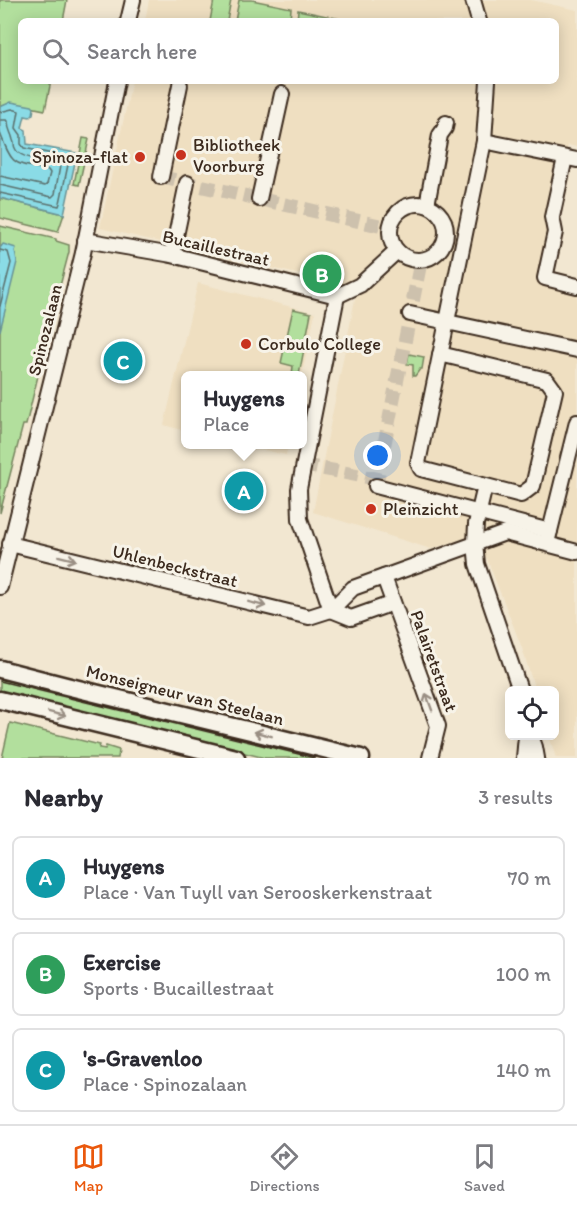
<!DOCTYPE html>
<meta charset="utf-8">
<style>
:root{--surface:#fff;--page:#f2f2f3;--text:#2b2b33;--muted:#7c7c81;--line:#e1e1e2;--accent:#ea580c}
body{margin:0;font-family:Itim,sans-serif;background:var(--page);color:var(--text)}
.controls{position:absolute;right:18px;bottom:18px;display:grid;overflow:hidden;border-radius:9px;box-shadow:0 3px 15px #0003}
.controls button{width:54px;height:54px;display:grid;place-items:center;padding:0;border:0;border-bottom:2px solid var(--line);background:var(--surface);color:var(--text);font:30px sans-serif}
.you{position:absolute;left:378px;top:456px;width:21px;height:21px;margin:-15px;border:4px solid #fff;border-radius:50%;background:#1a73e8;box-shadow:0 0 0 9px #1a73e833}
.badge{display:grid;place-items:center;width:39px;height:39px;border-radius:50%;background:var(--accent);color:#fff;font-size:20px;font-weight:700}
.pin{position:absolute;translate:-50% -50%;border:3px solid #fff;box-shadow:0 2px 6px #0006}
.popup{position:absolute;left:181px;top:371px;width:126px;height:78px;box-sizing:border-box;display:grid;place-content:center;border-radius:9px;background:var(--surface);filter:drop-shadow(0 2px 4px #0005);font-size:20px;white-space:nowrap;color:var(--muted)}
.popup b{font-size:22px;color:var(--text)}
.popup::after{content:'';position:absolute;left:50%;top:100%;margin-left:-12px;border:12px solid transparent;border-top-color:var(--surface)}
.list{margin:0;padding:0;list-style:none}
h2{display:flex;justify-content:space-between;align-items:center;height:78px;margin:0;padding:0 24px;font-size:26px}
h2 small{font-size:20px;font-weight:400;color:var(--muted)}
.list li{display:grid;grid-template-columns:39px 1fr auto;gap:18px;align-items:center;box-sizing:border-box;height:84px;margin:0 12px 12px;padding:0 12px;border:2px solid var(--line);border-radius:9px}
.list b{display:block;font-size:22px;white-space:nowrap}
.list p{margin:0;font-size:20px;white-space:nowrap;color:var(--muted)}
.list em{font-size:20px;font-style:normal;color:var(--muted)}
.icon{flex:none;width:33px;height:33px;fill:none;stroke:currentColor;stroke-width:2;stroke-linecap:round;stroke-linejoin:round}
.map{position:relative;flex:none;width:577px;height:758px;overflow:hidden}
.search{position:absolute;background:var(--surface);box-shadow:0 3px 15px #0003;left:18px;right:18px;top:18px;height:66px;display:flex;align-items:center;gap:15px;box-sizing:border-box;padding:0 21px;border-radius:9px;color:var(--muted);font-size:22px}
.sheet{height:366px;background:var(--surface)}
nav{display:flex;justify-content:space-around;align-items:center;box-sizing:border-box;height:84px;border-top:2px solid var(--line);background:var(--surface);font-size:16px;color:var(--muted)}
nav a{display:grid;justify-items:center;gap:3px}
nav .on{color:var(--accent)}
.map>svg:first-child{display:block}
.built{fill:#efdfc1}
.green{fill:#b2df9d;stroke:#76845e;stroke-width:1.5}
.water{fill:#8adbe6;stroke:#6a9496;stroke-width:1.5}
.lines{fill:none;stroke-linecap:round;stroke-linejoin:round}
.shore{stroke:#5b716e;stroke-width:1.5}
.minor-tunnel{stroke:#cdc1ad;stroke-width:14;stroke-dasharray:14 7;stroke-linecap:butt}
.minor-casing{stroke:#3b2a1e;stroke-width:18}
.major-casing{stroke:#3b2a1e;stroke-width:21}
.minor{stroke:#f7f3e8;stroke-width:14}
.major{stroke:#f7f3e8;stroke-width:16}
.tram{stroke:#3b2a1e;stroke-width:1.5}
.oneway{stroke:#998e83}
.poi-dot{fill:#c8321e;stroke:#f7f3e8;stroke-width:2}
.labels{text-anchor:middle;stroke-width:6;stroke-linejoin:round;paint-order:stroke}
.poi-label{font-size:18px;fill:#3b2a1e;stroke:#f7f3e8;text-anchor:start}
.street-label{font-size:18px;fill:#3b2a1e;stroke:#f7f3e8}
</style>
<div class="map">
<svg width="577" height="758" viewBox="0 0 577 758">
<rect width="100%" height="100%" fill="#f2e7d1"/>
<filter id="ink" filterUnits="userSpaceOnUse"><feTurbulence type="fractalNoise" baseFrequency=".0167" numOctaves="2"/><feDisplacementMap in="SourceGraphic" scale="12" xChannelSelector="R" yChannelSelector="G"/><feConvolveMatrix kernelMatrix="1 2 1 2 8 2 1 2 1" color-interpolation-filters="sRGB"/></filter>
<g filter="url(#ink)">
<g class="built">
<polygon points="149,0 531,0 577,10 577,147 568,145 541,280 577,289 577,758 556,758 549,736 554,736 554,690 535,690 522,648 487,559 466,538 431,549 313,512 356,294 349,286 100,228 132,81 556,81 556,21 145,21"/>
<polygon points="198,283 315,313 302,375 186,376 185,431 164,425"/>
<polygon points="242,445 288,444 288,445 286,455"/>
</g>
<g class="green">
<polygon points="0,0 67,0 63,21 21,21 21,81 51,81 45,110 11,103 0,107"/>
<polygon points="214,0 231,0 227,21 210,21"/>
<polygon points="239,0 252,0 291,8 290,21 235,21"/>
<polygon points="298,10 350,21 297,21"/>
<polygon points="83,138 89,139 79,185 74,184"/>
<polygon points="0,198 64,214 58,232 0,218"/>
<polygon points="0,226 56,239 56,241 69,245 69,252 46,339 47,339 26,425 23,425 0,513"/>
<polygon points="293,309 311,313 299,375 292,375 293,366 281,363"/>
<polygon points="409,354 424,357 422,369 420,369 415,376 413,376 413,365 407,364"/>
<polygon points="2,674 316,754 315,758 265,758 45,703 0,695 0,681"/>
<polygon points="10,723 100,745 99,748 105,749 106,746 119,750 118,758 2,758"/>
</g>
<g class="water">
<polygon points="11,102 32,106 34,108 33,114 30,117 25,116 22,128 26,130 27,144 77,153 64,214 0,198 0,107"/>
<polygon points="3,244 16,248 15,251 17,262 0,331 0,248"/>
</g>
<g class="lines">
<g class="shore">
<polyline points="0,112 12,109 19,111 16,128 21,135 21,144 24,148 67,157 69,160 60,203 59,206 0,193"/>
<path d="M0 120H6L8 121C8 131 11 131 13 140 16 147 12 143 16 150 21 159 48 161 58 163L60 166 55 194 52 197 0 185"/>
<path d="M0 133C13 167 13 163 48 170L50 173 47 184 45 186 0 176"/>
<polyline points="0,250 8,252 11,263 0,306"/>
</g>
<g class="minor-tunnel">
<polyline points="161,177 390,228"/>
<polyline points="303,465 378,479"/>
<polyline points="376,486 421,260"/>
</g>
<defs>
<g id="minor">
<polyline points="473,0 479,21"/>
<polyline points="128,21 133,0"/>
<polyline points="484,141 577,160"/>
<polyline points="565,158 552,217 555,232 545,278 577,286"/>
<polyline points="161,177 180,85"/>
<polyline points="259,199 282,94"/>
<circle cx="418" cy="232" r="28"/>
<polyline points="427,205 440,135 445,128 446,123"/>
<polyline points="85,240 172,255 337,296"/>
<polyline points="172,255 187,183"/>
<polyline points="337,296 360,285 397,251"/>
<polyline points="410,314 577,350"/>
<polyline points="440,354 547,380 555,391 533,486 521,495 421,469 418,463 484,141 488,81"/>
<polyline points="376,486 550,531"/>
<polyline points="485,486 476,524 475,543 477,564 520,690"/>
<polyline points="548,539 577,422"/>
<polyline points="10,544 309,617 331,610 353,588 505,533 577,552"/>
<polyline points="384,577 438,726 430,758"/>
<polyline points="0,587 83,253 117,81"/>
<polyline points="331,610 300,519 299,489 337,296"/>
<polyline points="331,610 351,618 393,603"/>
<polyline points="531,736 535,747 537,758"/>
<polyline points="524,758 526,736"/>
</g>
<g id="major">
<polyline points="0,669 66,686 361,758"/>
<polyline points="0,700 236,758"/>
</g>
</defs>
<use href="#minor" class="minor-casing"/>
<use href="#major" class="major-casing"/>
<use href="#minor" class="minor"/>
<use href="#major" class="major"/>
<polyline class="tram" points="0,681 315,758"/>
</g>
<defs><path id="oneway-shaft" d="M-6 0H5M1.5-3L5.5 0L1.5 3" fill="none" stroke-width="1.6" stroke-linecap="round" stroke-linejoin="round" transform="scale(1.5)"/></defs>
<g class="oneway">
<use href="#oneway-shaft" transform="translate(67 558) rotate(14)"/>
<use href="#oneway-shaft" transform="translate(257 604) rotate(14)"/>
<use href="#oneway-shaft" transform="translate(429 702) rotate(-110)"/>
<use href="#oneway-shaft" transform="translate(57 714) rotate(14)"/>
<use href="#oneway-shaft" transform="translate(263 734) rotate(-166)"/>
</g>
</g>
<g class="poi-dot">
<circle cx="181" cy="155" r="6"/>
<circle cx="140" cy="157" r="6"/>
<circle cx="246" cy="344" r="6"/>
<circle cx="371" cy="509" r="6"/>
</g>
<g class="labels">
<g class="poi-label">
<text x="193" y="151">Bibliotheek<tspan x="193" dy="21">Voorburg</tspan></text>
<text x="128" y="163" text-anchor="end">Spinoza-flat</text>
<text x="258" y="350">Corbulo College</text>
<text x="383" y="515">Pleinzicht</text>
</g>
<g class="street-label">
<text transform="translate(216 248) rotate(13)" y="6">Bucaillestraat</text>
<text transform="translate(45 330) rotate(-76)" y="6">Spinozalaan</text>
<text transform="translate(175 566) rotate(14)" y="6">Uhlenbeckstraat</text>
<text transform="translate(434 661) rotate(70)" y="6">Palairetstraat</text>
<text transform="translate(185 695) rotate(14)" y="6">Monseigneur van Steelaan</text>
</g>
</g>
</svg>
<div class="controls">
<button><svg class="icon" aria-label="locate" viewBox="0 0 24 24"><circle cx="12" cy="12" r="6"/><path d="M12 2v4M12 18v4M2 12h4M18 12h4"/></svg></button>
</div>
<div class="you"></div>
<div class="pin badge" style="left:244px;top:491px;background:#0f9aa8">A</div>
<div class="popup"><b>Huygens</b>Place</div>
<div class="pin badge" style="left:322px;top:274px;background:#2e9e5b">B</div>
<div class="pin badge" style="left:123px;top:361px;background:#0f9aa8">C</div>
<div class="search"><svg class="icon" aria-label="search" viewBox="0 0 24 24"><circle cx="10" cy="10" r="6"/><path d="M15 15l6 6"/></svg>Search here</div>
</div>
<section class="sheet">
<h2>Nearby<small>3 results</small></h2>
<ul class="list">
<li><span class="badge" style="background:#0f9aa8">A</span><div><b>Huygens</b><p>Place · Van Tuyll van Serooskerkenstraat</p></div><em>70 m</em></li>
<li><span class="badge" style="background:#2e9e5b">B</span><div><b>Exercise</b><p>Sports · Bucaillestraat</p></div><em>100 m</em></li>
<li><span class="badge" style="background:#0f9aa8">C</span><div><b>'s-Gravenloo</b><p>Place · Spinozalaan</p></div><em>140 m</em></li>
</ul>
</section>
<nav>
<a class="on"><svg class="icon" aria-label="map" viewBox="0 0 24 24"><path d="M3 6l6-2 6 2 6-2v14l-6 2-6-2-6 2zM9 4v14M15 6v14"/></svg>Map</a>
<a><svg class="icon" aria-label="directions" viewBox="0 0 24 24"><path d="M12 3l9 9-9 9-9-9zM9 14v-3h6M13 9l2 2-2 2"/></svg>Directions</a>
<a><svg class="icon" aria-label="saved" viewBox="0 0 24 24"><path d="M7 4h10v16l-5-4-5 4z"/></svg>Saved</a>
</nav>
